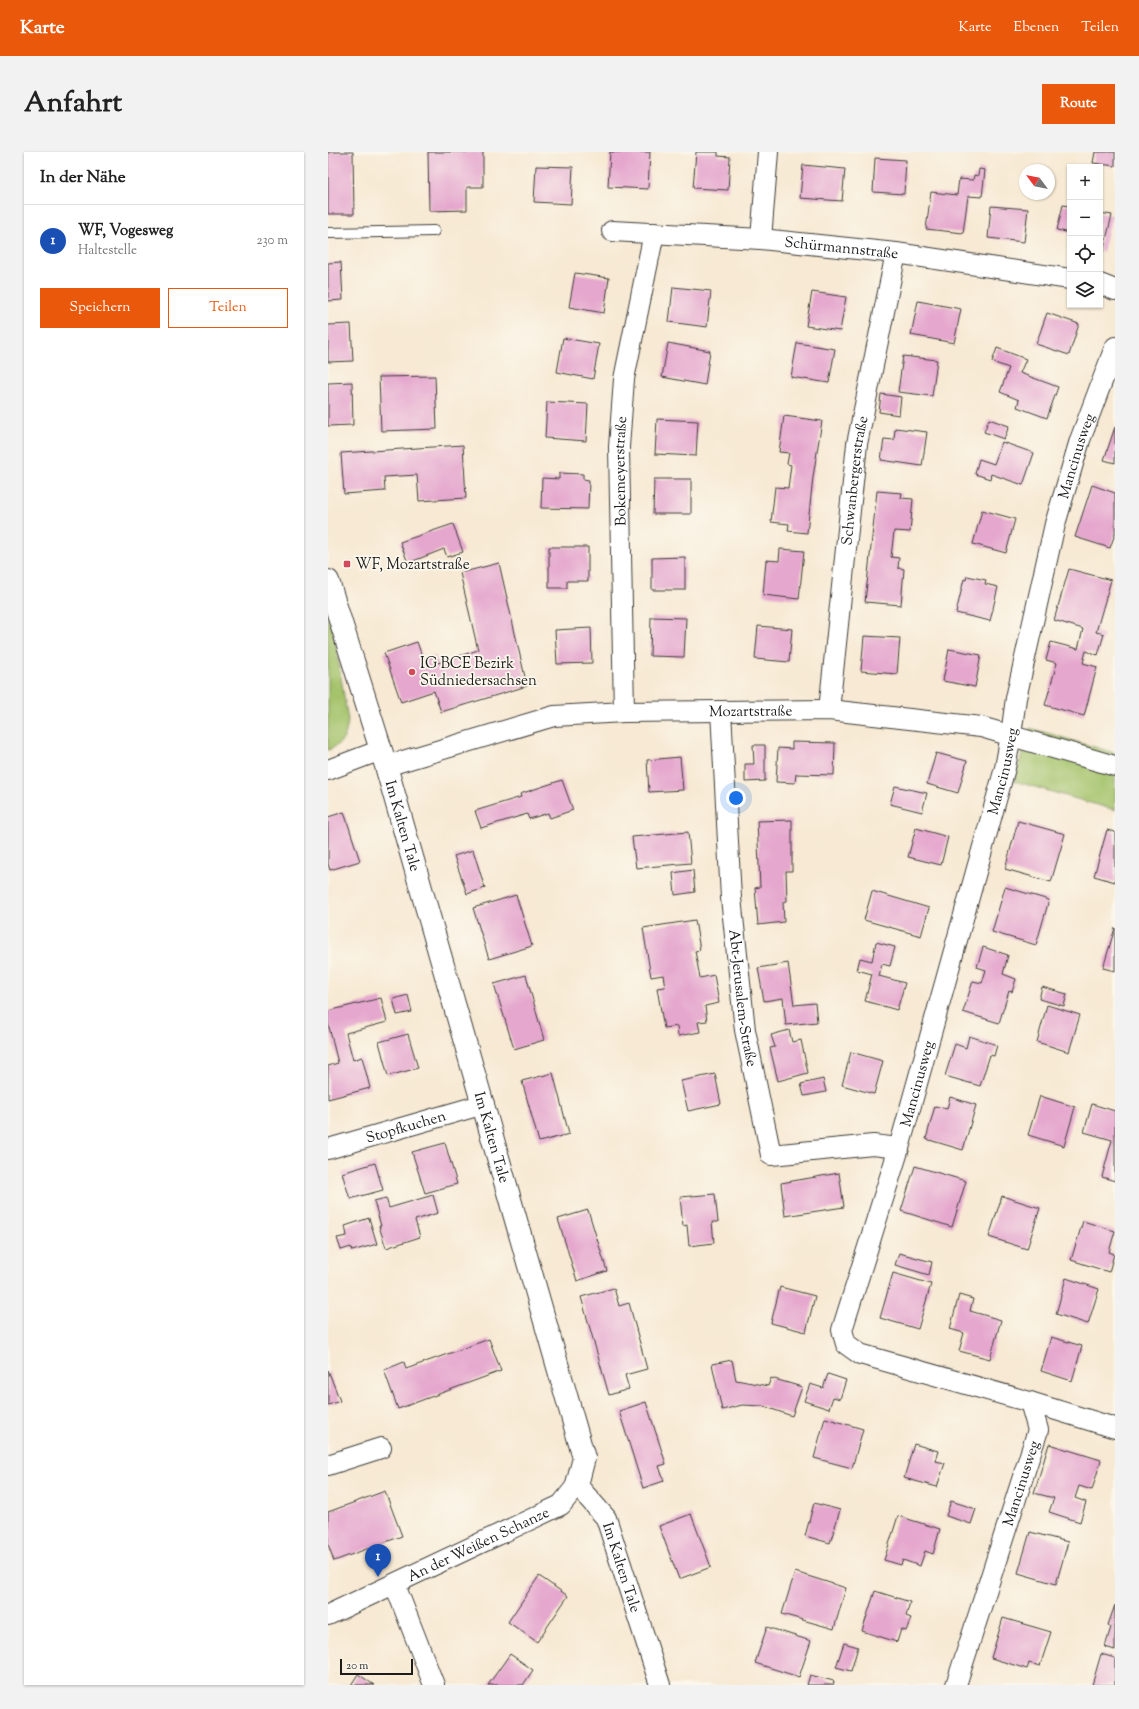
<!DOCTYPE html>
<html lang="de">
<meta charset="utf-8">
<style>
:root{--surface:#fff;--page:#f2f2f2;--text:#222;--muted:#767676;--line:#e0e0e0;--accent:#ea580c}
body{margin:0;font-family:"Sorts Mill Goudy",serif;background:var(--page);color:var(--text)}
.controls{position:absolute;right:12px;top:12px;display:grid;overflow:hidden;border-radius:0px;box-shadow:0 1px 3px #0004}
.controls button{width:36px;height:36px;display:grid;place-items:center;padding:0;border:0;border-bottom:1px solid var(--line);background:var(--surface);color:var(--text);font:20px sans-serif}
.compass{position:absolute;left:691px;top:12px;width:36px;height:36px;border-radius:50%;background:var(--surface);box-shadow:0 1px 3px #0004;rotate:302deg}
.scale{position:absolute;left:12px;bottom:10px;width:73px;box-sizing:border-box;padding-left:4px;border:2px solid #1c1c1c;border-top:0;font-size:11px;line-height:14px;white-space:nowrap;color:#1c1c1c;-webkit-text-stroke:3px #fbf7ec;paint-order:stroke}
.you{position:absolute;left:408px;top:646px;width:14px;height:14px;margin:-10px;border:3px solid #fff;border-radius:50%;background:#1a73e8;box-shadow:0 0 0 6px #1a73e833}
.badge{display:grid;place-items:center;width:26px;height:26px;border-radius:50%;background:var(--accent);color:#fff;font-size:13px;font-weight:700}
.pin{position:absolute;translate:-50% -33px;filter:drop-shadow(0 1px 2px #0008)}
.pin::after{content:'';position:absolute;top:21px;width:14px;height:12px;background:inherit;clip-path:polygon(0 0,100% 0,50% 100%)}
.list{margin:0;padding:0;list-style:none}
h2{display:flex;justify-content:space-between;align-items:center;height:52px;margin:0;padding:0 16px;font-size:17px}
h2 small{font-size:13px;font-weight:400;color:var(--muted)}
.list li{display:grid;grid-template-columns:26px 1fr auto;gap:12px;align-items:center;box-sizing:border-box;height:72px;padding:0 16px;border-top:1px solid var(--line)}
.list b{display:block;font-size:15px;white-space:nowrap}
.list p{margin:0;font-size:13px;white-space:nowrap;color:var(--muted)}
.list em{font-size:13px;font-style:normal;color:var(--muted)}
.actions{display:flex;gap:8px;padding:12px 16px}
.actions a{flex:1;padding:9px 0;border:1px solid var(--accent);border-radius:0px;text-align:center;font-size:14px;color:var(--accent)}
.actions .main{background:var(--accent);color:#fff}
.icon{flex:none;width:22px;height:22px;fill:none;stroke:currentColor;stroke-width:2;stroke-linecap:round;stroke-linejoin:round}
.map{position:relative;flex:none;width:787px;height:1533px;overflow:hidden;border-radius:0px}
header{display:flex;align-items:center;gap:24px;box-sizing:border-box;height:56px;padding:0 20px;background:var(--accent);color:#fff}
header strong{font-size:19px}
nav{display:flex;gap:22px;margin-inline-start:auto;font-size:14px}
.intro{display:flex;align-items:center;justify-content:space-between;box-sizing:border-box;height:96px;padding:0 24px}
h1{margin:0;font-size:28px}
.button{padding:10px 18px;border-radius:0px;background:var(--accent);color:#fff;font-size:14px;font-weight:700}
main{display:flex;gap:24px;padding:0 24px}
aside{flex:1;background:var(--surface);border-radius:0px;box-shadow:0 1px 3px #0004}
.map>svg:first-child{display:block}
.green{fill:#a4c36b;stroke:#607044}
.building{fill:#e5a7ce}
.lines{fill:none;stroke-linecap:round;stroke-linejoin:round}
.service-casing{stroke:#3d3b37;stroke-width:12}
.minor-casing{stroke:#3d3b37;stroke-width:22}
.tertiary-casing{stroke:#3d3b37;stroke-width:24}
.service{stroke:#fff;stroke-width:10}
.minor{stroke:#fff;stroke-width:20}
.tertiary{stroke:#fff;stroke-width:22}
.poi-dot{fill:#d1495b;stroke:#fbf7ec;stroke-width:1.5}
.labels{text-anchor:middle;stroke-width:3.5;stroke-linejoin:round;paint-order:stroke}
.street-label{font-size:15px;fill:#1c1c1c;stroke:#fbf7ec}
.poi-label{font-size:15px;fill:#1c1c1c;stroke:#fbf7ec;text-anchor:start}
</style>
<header>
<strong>Karte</strong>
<nav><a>Karte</a><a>Ebenen</a><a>Teilen</a></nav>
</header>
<div class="intro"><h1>Anfahrt</h1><a class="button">Route</a></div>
<main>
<aside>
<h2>In der Nähe<small></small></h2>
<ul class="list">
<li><span class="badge" style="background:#1a4fb4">1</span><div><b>WF, Vogesweg</b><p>Haltestelle</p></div><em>230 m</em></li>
</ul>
<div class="actions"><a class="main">Speichern</a><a>Teilen</a></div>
</aside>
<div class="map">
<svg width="787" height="1533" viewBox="0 0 787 1533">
<rect width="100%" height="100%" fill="#fbf7ec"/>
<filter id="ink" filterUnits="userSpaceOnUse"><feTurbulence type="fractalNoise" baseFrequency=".025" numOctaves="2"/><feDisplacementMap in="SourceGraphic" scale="8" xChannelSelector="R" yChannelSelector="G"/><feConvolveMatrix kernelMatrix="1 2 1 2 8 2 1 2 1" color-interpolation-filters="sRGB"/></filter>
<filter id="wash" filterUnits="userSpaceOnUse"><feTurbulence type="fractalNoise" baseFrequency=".012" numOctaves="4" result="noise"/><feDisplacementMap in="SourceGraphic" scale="16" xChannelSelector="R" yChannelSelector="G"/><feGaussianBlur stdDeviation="0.9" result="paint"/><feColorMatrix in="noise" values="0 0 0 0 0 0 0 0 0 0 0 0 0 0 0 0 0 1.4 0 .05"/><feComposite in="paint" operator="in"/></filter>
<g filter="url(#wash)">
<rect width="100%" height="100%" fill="#f7e9d3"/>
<g class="green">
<path d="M0 447 20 568C18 584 16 592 0 598Z"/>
<polygon points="702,576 787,601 787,658 686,629"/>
</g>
<g id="blocks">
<g class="building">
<polygon points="0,0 25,0 26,62 0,62"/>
<polygon points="100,0 155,0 155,35 139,35 139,58 101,59"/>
<polygon points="282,0 322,0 320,37 280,35"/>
<polygon points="368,0 390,0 390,4 402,5 400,38 365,36"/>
<polygon points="767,0 787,0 787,14 765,11"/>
<polygon points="547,6 578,8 576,42 545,40"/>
<polygon points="475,13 517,17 514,49 472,46"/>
<polygon points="208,14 245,15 243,52 206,50"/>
<polygon points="651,17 657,18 654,45 640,44 635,81 598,77 603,40 629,43 631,27 645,28 646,23 650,24"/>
<polygon points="735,53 742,54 742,81 729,78"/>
<polygon points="663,54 700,57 696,90 660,86"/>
<polygon points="772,61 784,63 775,100 772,99"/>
<polygon points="13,110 15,148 0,149 0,111"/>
<polygon points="247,121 281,126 276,161 241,155"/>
<polygon points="345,135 383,139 379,175 341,170"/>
<polygon points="484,140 518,145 512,179 478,174"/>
<polygon points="590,149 633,157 626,191 583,183"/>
<polygon points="719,161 751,172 741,203 708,192"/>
<polygon points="23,172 25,209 0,210 0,173"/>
<polygon points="235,186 271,192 265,227 229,220"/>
<polygon points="340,191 382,199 377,233 334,225"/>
<polygon points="469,191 507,197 501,231 463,225"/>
<polygon points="669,196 698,207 692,221 730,235 719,266 689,255 691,248 672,240 681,216 664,210"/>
<polygon points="575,204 609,208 604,244 570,240"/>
<polygon points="107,224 109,277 53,279 51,225"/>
<polygon points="24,230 25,273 0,274 0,231"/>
<polygon points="553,242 573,245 571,263 551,260"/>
<polygon points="219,250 260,252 258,289 217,286"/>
<polygon points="456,264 494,269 485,325 479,381 460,379 461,372 443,370 447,335 460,336 463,313 459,312 461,301 451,300"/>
<polygon points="329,267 370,269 368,304 327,302"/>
<polygon points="661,267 681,274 676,287 656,280"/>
<polygon points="787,275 787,311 776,308"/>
<polygon points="567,276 599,280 594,314 553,308 556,287 566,288"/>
<polygon points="674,290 706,301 695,333 663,322 662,327 647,322 651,307 666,312"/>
<polygon points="135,293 138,346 91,349 89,323 56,325 57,339 16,342 13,301"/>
<polygon points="231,321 255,322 255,327 261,328 260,357 213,356 214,326 231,327"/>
<polygon points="326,327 363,327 363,362 325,362"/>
<polygon points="764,333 787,341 787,382 782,396 747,385"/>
<polygon points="549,339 574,341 573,346 585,347 582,380 566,379 563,405 571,406 570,416 576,417 573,453 537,450"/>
<polygon points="654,358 687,367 678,401 645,392"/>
<polygon points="125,372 135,400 119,405 116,397 80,411 72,390"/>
<polygon points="221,395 260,395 260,429 239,429 239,436 221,436"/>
<polygon points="452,397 476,399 471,447 435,443 438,408 451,409"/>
<polygon points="357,405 357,438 324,438 324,406"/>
<polygon points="171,411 199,534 113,560 106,539 73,550 56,501 89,490 95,507 108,504 110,511 150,498 132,421"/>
<polygon points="741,417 783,428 768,480 776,482 770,503 758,499 755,511 769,515 756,564 717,553 729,511 718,508 723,490 750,497 755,477 726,468"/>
<polygon points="639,424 658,428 657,432 670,435 662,469 628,461 636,427 638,428"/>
<polygon points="323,465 358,466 356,505 322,504"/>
<polygon points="430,474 464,477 461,510 427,507"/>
<polygon points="263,476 264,511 229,512 227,478"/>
<polygon points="536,484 572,486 569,522 533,519"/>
<polygon points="621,497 653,503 647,535 615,529"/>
<polygon points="464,590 507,591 506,623 468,622 467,631 448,630 450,596 464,597"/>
<polygon points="425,593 437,593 437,629 417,630 417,612 426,612"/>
<polygon points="608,601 639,609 630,641 599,632"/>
<polygon points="352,605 355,638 321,640 319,608"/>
<polygon points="234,628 245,658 222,666 220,661 201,667 199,662 153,676 147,659 193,645 192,642"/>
<polygon points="567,634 599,641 594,660 562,652"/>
<polygon points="16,660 32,709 2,718 0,712 0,665"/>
<polygon points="464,668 464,719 458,719 459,749 455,750 456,770 430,773 427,736 432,735 429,669"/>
<polygon points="690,669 737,682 723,730 677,717"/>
<polygon points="588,676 620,685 613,713 580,705"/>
<polygon points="779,678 787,680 787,730 766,724"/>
<polygon points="360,680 363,711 308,716 304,685"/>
<polygon points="145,698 157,736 139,742 126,704"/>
<polygon points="365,718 367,740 347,743 345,721"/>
<polygon points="677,735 721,748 708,793 664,780"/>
<polygon points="544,739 601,756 593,784 536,768"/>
<polygon points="188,743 204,794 161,807 145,756"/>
<polygon points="367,768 372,798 367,799 372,826 386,823 391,851 377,854 379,869 370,870 372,880 350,884 349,874 336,876 329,836 337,835 335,823 323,825 315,776"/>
<polygon points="787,776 787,819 775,816"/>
<polygon points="548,790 567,795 562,814 554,812 551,824 577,831 569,858 537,849 544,822 529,818 532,806 544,809"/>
<polygon points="655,795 680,803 675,822 688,827 684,840 681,839 671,871 635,860 645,829 654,831 658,818 649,815"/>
<polygon points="460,811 466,853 487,851 489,870 458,873 455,846 436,849 430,816"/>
<polygon points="198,823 216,888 186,897 166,832"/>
<polygon points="714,835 739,842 736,854 711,847"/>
<polygon points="80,843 84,860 69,863 65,847"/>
<polygon points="53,846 59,870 18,881 25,908 34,905 42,936 0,947 0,914 10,911 0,871 0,859"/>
<polygon points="719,853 752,863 741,900 709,890"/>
<polygon points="461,878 464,890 473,888 480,921 450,929 442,896 447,895 443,883"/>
<polygon points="80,882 90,916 60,924 51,890"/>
<polygon points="641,884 669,893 666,904 662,903 652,934 617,924 627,892 638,896"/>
<polygon points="523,900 555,909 546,942 514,933"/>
<polygon points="225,921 241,982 211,990 194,929"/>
<polygon points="387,922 393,952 360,959 353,929"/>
<polygon points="495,927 498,940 476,944 473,932"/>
<polygon points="712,944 747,955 736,994 700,983"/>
<polygon points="622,945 648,953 635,998 598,987 607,954 619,957"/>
<polygon points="764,952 787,959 787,1029 774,1025 784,988 756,980"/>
<polygon points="117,991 129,1032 97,1041 84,1000"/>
<polygon points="47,1011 55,1038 22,1047 14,1021"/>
<polygon points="587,1014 638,1029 624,1075 573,1059"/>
<polygon points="511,1021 516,1055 457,1064 453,1031"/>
<polygon points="387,1042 390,1070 384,1070 386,1091 361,1094 359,1073 355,1074 352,1045"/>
<polygon points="105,1043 110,1061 87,1068 92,1085 58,1096 51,1074 53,1074 46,1049 58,1046 61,1056"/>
<polygon points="674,1044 712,1056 699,1097 661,1085"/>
<polygon points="260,1058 279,1119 249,1129 230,1067"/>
<polygon points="41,1066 49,1092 24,1099 23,1095 13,1098 9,1086 19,1084 17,1074"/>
<polygon points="755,1069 787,1079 781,1100 786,1102 781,1120 743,1108"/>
<polygon points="571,1101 604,1110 601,1123 567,1113"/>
<polygon points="565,1121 603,1132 590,1177 552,1166"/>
<polygon points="738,1126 771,1137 760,1172 728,1162"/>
<polygon points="452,1135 487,1144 478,1180 443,1171"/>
<polygon points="286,1136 291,1154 301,1151 319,1217 297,1223 301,1237 281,1243 253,1145"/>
<polygon points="631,1143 645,1147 642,1159 673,1168 662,1207 631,1199 636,1181 622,1177"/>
<polygon points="723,1185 754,1194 744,1229 713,1219"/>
<polygon points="161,1187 173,1219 70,1257 56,1218 76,1210 78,1217"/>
<polygon points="404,1208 408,1228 440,1234 443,1226 474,1235 464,1264 435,1254 414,1253 394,1258 384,1212"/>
<polygon points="0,1218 12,1249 0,1253"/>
<polygon points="500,1222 518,1228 512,1247 505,1245 501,1257 476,1249 482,1232 495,1236"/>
<polygon points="318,1250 338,1312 331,1314 336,1329 315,1336 291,1259"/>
<polygon points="497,1266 535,1277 524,1316 486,1306"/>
<polygon points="586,1292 610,1299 607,1309 617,1311 609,1335 576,1326"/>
<polygon points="721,1292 773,1308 764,1338 751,1334 747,1346 758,1350 752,1370 721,1360 726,1346 706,1341"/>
<polygon points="57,1339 74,1384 6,1409 0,1392 0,1360"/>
<polygon points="623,1349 648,1357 643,1372 618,1364"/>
<polygon points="486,1351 512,1358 502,1391 477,1384"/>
<polygon points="363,1362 383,1415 351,1427 331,1374"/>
<polygon points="570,1364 612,1377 605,1402 597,1399 592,1414 575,1408 573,1413 556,1408"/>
<polygon points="702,1380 740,1390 728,1432 690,1421"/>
<polygon points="467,1420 518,1436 506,1477 454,1462"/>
<polygon points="211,1424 240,1444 209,1490 180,1470"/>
<polygon points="547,1439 582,1450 578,1464 583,1466 578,1479 573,1477 569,1490 534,1479"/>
<polygon points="787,1453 787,1498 777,1495 783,1475 780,1473"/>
<polygon points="675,1466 723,1480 712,1514 701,1511 699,1517 663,1506"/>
<polygon points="439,1475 483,1489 471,1525 427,1511"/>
<polygon points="516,1491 530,1495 523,1519 508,1515"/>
<polygon points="182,1502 205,1518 195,1533 160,1533"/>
<polygon points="773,1502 787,1506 787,1533 764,1533"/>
<polygon points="30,1522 46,1533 23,1533"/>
<polygon points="482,1523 506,1529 505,1533 479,1533"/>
</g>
</g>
</g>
<g filter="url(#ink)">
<use href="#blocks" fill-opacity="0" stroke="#3d3b37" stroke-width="1"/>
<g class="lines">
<defs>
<polyline id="service" points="0,81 106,79"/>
<g id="minor">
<path id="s1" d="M284 79 433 87 568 101 742 127"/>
<polyline points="433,87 440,0"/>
<polyline points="772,132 787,138"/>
<path id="s2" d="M501 558 529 292 568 101"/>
<path id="s3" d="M393 559 403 746 417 878 443 1003 545 993 571 996"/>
<path id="s4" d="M296 560 291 295 296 227 326 81"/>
<path id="s5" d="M58 614 226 564 296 560 501 558 653 575 787 614"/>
<polyline points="0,618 53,598"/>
<path id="s6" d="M0 997 156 952"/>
<polyline points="702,1250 787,1276"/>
<polyline points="0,1313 53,1296"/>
<polyline points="67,1433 106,1533"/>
<path id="s7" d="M0 1463 233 1353 249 1333 278 1366 332 1533"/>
<path id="s8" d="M628 1533 710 1278 702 1250 532 1202 518 1192 514 1178 571 996 677 616 683 583 688 546 727 372 752 288 787 195"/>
</g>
<g id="tertiary">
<path id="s9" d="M0 429 58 614 256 1306 249 1333"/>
</g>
</defs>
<use href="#service" class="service-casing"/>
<use href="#minor" class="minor-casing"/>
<use href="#tertiary" class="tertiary-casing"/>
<use href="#service" class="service"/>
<use href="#minor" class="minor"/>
<use href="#tertiary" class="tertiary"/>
</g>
</g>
<g class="poi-dot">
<rect x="15" y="408" width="8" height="8" rx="2"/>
<circle cx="84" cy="520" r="4"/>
</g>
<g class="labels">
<g class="street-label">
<text dy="5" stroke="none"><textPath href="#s1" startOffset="230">Schürmannstraße</textPath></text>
<text dy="5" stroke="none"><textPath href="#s8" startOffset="1411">Mancinusweg</textPath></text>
<text dy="5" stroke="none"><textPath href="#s4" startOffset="241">Bokemeyerstraße</textPath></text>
<text dy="5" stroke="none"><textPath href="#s2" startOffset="231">Schwanbergerstraße</textPath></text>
<text dy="5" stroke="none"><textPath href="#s5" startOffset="372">Mozartstraße</textPath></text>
<text dy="5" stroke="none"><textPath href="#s8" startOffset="1087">Mancinusweg</textPath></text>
<text dy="5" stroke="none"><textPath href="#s9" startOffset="256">Im Kalten Tale</textPath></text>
<text dy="5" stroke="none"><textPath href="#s3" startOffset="288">Abt-Jerusalem-Straße</textPath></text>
<text dy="5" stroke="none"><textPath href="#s8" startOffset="763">Mancinusweg</textPath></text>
<text dy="5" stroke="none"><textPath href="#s6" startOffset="81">Stopfkuchen</textPath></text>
<text dy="5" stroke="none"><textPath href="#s9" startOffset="580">Im Kalten Tale</textPath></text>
<text dy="5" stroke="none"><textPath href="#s8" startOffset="212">Mancinusweg</textPath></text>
<text dy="5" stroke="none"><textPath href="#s7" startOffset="166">An der Weißen Schanze</textPath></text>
<text dy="5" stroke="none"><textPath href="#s7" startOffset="379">Im Kalten Tale</textPath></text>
</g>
<g class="poi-label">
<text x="27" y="417">WF, Mozartstraße</text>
<text x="92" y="516">IG BCE Bezirk<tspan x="92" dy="17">Südniedersachsen</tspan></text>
</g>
</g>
</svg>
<div class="controls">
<button>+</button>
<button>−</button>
<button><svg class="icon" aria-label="locate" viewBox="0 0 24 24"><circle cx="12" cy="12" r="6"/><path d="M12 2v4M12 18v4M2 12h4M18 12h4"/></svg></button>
<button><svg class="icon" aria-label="layers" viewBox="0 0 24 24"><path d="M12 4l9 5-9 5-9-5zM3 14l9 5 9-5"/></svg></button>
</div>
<svg class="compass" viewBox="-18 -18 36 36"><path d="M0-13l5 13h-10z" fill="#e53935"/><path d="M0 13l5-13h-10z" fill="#767676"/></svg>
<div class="scale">20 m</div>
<div class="you"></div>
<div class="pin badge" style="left:50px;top:1425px;background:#1a4fb4">1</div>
</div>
</main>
